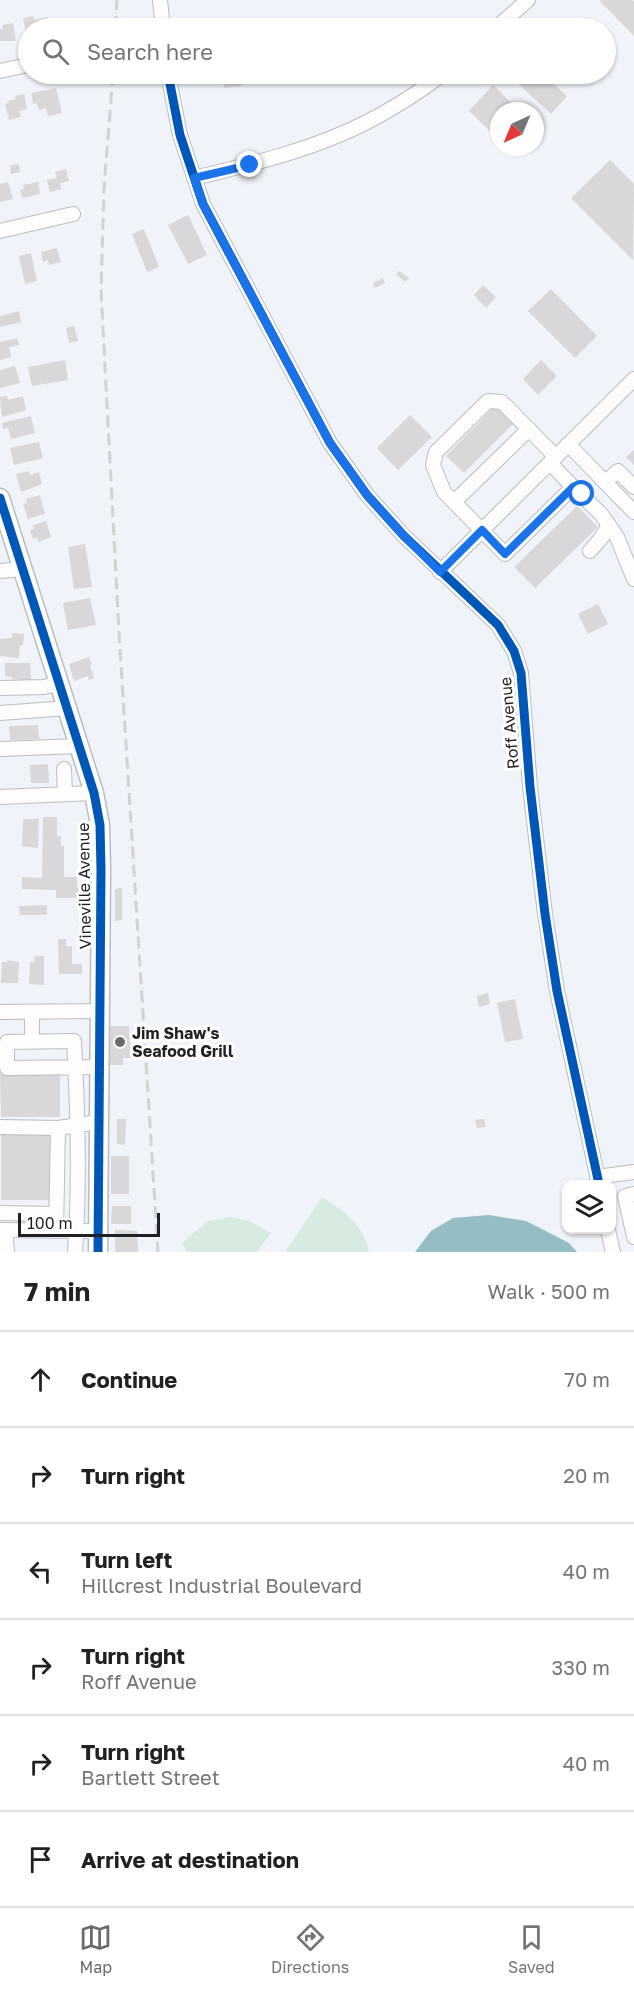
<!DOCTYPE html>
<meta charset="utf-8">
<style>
:root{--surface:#fff;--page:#f6f6f6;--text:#202124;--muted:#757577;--line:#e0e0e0;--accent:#686a6f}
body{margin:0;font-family:"Golos Text",sans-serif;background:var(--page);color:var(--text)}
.controls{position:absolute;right:18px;bottom:18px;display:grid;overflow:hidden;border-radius:12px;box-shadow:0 2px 4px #0004}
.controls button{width:54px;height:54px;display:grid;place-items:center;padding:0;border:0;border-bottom:2px solid var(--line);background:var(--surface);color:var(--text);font:30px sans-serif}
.compass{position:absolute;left:490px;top:102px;width:54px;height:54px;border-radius:50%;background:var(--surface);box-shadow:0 2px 4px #0004;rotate:224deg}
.scale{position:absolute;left:18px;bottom:15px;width:142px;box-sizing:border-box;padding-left:6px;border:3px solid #1f2125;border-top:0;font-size:16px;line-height:21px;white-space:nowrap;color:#1f2125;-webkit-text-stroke:4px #fff;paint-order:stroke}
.stop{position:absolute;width:18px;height:18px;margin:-14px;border:4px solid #1a73e8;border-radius:50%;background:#fff}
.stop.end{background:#1a73e8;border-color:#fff;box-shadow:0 2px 6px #0008}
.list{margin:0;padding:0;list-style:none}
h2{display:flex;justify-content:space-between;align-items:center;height:78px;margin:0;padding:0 24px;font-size:26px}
h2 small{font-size:20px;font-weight:400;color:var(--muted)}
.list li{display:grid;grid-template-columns:39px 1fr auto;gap:18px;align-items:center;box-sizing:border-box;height:96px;padding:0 24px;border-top:2px solid var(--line)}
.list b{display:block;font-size:22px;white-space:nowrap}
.list p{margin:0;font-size:20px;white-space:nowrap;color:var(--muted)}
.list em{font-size:20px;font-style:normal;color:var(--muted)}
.icon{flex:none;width:33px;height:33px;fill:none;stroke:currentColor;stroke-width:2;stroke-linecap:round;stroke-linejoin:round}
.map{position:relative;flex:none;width:634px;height:1252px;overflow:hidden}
.search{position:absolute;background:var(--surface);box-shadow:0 2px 4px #0004;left:18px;right:18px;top:18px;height:66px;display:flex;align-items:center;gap:15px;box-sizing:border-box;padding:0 21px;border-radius:33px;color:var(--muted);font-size:22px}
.sheet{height:654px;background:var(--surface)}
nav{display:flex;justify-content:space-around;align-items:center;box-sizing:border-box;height:84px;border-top:2px solid var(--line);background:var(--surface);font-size:16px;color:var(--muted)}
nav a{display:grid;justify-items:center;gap:3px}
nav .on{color:var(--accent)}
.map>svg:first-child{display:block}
.green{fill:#d8ebe1}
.water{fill:#94bec4}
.building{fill:#d8d7d9}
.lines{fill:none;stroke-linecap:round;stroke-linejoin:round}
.minor-casing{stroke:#babdc1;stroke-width:16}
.major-casing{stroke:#babdc1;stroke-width:21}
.minor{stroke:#fdfdfe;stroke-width:14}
.major{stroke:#fdfdfe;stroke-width:18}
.rail{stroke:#d1d2d4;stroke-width:3;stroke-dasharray:12 6;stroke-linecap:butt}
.cycleway-casing{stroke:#fff;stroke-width:13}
.cycleway{stroke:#0057b8;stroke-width:9}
.route{stroke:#1a73e8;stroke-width:8}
.poi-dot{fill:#686a6f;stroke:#fff;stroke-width:2}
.labels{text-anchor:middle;stroke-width:6;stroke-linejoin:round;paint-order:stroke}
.street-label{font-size:16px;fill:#1f2125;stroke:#fff}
.poi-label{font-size:16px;font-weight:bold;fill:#1f2125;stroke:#fff;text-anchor:start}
</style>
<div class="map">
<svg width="634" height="1252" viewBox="0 0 634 1252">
<rect width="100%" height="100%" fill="#f0f3f9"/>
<g class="green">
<path d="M322 1197C344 1211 364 1225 369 1252H285Z"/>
<polygon points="231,1217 249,1221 271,1233 257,1252 187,1252 182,1243 208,1221"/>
</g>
<polygon class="water" points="489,1215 526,1221 569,1243 577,1252 415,1252 431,1231 453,1218"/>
<g class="building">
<polygon points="601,0 632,0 634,2 634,36 600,1"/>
<polygon points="33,16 34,20 48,17 50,28 28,28 28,32 26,33 23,18"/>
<polygon points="13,23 16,41 0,41 0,29 3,29 2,25"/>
<polygon points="222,74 240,74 242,86 224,88"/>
<polygon points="516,74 543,74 567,96 551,114 512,78"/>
<polygon points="493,85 517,108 514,111 499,111 499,126 492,133 469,111"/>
<polygon points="56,88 62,113 48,116 46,108 39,110 37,103 33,104 31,93"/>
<polygon points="24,94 27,109 19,111 21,117 9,120 5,104 9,103 8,101 16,99 15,96"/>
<polygon points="610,160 634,184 633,260 571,198"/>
<polygon points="19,164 20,172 11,174 10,165"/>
<polygon points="66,169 69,181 60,183 61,189 50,192 47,180 57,178 55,172"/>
<polygon points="8,182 13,199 0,202 0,184"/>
<polygon points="38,182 40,194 22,198 20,190 24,189 23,185"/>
<polygon points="188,215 207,255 188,264 168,225"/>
<polygon points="144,229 159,267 147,272 132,234"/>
<polygon points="57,248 61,262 49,265 48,260 43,262 41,252"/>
<polygon points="31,253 37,281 25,284 19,256"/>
<polygon points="399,271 409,278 405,282 396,274"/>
<polygon points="383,278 385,283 375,288 373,283"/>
<polygon points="483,285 496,297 486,308 474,295"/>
<polygon points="551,289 597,336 575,358 528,311"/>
<polygon points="19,311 21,322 0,327 0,316"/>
<polygon points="74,326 78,341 69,343 66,328"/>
<polygon points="17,338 19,345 9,347 11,357 0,360 0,342"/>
<polygon points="65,360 68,380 32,386 28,367"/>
<polygon points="541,360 557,376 538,395 523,379"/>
<polygon points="15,366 20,383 0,388 0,370"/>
<polygon points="7,396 8,400 23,396 26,410 2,417 0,397"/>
<polygon points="496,405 514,423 464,473 446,456"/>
<polygon points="410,415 432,437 398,470 377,448"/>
<polygon points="31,416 35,433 11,439 8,428 3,429 2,423"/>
<polygon points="39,442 43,458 14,465 10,448"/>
<polygon points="634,450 634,465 626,457"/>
<polygon points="29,471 30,475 39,472 42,484 21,492 16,474"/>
<polygon points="40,495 45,514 28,519 23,504 27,503 26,499"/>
<polygon points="577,506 598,527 535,588 514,567"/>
<polygon points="46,521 51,537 38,542 37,538 33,539 30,530 34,529 33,525"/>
<polygon points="85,544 92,587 74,589 68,547"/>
<polygon points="90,598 96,625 68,630 63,603"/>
<polygon points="598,604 608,624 588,634 578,614"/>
<polygon points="12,633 24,634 23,646 20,645 19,658 0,656 0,639 12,638"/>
<polygon points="89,657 92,664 90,665 94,678 89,680 88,676 74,681 69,664"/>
<polygon points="5,663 30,663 31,680 12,679 12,677 5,676"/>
<polygon points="38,725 39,739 10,740 9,726"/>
<polygon points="48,764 49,783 31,783 30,765"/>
<polygon points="43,817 57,817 57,836 61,836 61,846 64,846 64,877 77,877 77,887 87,887 86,898 56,898 56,890 22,889 22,877 42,878"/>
<polygon points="23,819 39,819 38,848 22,846"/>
<polygon points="122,888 122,920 115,921 115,889"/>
<polygon points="47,905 47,915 20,915 19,906"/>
<polygon points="58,939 66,939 66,946 72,946 72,964 82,964 82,974 59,974"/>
<polygon points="34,956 44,956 44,985 29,984 30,962 34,962"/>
<polygon points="7,960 19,962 18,983 1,983 2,962 7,962"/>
<polygon points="488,993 490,1004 479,1007 477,996"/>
<polygon points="515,999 523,1039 505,1042 497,1003"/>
<polygon points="109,1026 129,1026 131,1058 123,1058 123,1065 110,1065"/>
<polygon points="60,1073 60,1117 1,1117 0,1074"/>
<polygon points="117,1119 126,1119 125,1145 117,1144"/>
<polygon points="484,1119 486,1127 477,1128 475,1120"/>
<rect x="1" y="1132" width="51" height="68"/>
<rect x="111" y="1156" width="18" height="38"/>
<polygon points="112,1206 131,1206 131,1224 111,1224"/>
<polygon points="115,1230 137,1231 138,1252 115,1252"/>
</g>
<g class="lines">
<defs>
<g id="minor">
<polyline points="160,0 163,28"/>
<polyline points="496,28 528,0"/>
<polyline points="0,71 28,65"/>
<polyline points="168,74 180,135 203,204 330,443 367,495 404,536 498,625 514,651 521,673 530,787 545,914 557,991 599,1184"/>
<path d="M194 178C252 164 312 150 365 123 393 109 419 92 443 74"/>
<polyline points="0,231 73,214"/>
<polyline points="568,444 634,512"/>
<polyline points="550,463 573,487 505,554 444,492 433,465 436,452 488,401 502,402 556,457"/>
<polyline points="605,482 618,471 634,487"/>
<polyline points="573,487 601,514 617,537 634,579"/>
<polyline points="454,502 529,429"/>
<polyline points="590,551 602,537 609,525"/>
<polyline points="0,571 23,569"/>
<polyline points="440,572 634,379"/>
<polyline points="0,688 44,687 60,683"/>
<polyline points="0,713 68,708"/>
<polyline points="0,749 79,746"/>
<polyline points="64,769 65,794"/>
<polyline points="0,797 94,793"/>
<polyline points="0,1012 99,1011"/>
<polyline points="32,1012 32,1041"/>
<polyline points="0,1127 58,1128 99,1122"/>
<polyline points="597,1177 634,1172"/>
<polyline points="634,1194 625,1196 634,1237"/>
<polyline points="0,1213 56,1214"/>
<polyline points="0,1230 98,1231"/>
<polyline points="5,1230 7,1252"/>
<polyline points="608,1230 613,1252"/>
<polyline points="56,1231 58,1128"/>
<path d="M75 1252C80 1182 78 1111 74 1041L7 1042V1068L99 1067"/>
</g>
<polyline id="major" points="0,498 94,793 100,825 101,870 98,1252"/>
</defs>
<use href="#minor" class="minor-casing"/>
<use href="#major" class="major-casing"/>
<use href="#minor" class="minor"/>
<use href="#major" class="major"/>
<g class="rail">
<polyline points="115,28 117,0"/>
<polyline points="113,74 104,188 101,290 119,633 158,1252"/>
</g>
<defs>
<g id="cycleway">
<polyline points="168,74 180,135 203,204 330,443 367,495 404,536 498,625 514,651 521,673 530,787 545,914 557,991 599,1184"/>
<polyline points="0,498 94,793 100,825 101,870 98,1252"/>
</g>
</defs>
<use href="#cycleway" class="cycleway-casing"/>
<use href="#cycleway" class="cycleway"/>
</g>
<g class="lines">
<polyline class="route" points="250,165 194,178 203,204 330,443 367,495 404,536 440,572 482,530 505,554 573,487 582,494"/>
</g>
<circle class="poi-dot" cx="120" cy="1042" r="6"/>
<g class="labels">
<g class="street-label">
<text transform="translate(509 723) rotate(-95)" y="6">Roff Avenue</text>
<text transform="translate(84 886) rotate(-91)" y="6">Vineville Avenue</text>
</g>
<g class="poi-label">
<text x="132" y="1039">Jim Shaw's<tspan x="132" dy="18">Seafood Grill</tspan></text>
</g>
</g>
</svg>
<div class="controls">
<button><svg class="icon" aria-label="layers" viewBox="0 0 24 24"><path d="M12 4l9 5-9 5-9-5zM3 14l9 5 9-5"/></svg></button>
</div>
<svg class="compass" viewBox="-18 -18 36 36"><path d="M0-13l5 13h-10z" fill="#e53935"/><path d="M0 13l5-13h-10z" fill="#757577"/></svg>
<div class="scale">100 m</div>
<div class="stop" style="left:582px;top:494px"></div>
<div class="stop end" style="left:250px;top:165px"></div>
<div class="search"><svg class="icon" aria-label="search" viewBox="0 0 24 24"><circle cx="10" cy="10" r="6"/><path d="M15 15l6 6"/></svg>Search here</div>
</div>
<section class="sheet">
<h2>7 min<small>Walk · 500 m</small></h2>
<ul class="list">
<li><svg class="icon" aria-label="ahead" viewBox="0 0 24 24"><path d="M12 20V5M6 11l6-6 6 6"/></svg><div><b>Continue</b></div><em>70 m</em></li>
<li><svg class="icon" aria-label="right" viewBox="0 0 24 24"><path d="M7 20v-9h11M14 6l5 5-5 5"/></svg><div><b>Turn right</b></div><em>20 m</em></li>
<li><svg class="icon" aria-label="left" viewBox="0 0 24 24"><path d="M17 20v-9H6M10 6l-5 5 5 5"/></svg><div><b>Turn left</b><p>Hillcrest Industrial Boulevard</p></div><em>40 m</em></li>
<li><svg class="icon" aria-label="right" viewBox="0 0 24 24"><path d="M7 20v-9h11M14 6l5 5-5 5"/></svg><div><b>Turn right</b><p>Roff Avenue</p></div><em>330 m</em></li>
<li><svg class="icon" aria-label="right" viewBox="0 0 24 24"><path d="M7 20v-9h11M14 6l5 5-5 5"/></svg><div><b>Turn right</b><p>Bartlett Street</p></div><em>40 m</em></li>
<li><svg class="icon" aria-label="arrive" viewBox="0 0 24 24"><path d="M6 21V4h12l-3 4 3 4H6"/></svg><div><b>Arrive at destination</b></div></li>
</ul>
</section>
<nav>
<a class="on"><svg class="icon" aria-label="map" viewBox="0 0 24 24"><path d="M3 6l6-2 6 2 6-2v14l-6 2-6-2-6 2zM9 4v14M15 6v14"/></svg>Map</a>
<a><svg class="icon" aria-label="directions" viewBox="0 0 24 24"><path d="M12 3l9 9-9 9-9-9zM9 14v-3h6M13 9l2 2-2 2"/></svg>Directions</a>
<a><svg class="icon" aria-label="saved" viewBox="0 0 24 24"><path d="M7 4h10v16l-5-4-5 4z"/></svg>Saved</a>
</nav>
